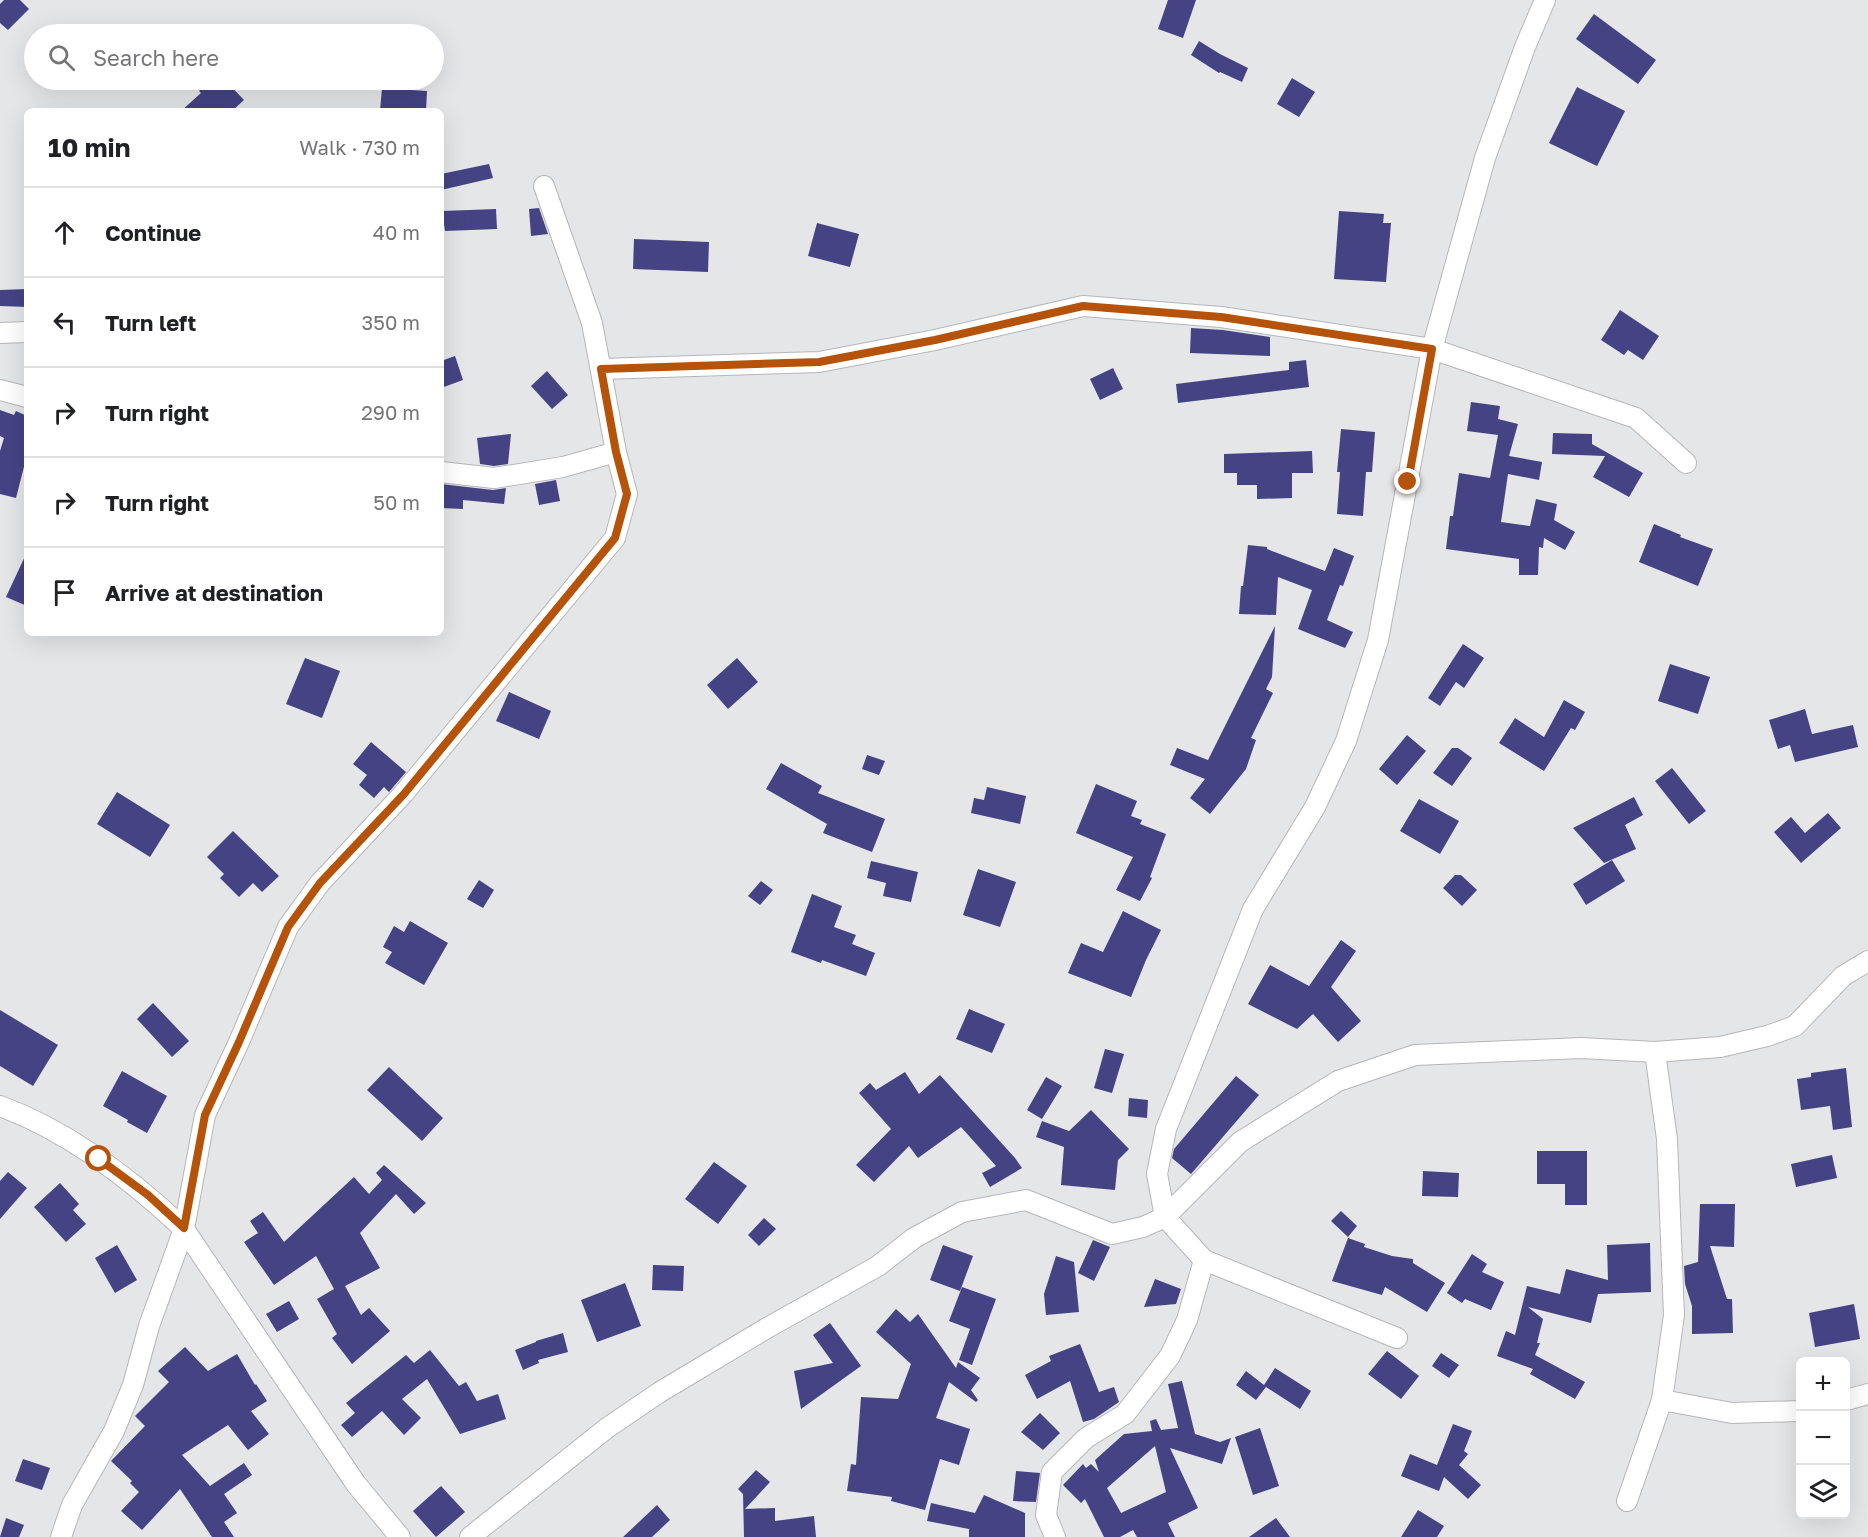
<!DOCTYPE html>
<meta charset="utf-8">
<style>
:root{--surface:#fff;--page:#f2f2f2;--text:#202124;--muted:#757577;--line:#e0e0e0}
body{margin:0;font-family:"Golos Text",sans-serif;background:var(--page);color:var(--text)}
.controls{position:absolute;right:18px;bottom:18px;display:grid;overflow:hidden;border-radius:9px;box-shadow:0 6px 24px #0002}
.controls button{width:54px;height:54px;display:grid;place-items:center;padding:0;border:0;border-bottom:2px solid var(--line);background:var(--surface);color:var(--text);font:30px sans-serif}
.stop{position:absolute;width:18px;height:18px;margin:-14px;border:4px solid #b45309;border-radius:50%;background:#fff}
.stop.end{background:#b45309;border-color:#fff;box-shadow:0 2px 6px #0008}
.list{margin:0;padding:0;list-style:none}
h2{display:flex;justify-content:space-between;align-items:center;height:78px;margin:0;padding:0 24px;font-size:26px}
h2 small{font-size:20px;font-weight:400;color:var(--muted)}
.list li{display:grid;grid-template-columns:39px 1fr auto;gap:18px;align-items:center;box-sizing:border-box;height:90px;padding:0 24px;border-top:2px solid var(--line)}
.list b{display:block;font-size:22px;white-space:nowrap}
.list em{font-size:20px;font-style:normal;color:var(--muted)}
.icon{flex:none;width:33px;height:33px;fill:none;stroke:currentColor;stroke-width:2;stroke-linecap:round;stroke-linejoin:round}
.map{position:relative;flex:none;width:1868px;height:1537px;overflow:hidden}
.search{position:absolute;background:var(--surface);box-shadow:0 6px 24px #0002;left:24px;top:24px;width:420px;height:66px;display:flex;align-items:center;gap:15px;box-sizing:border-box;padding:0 21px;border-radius:33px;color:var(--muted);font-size:22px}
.panel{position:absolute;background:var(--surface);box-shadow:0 6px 24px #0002;left:24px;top:108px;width:420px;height:528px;border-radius:9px}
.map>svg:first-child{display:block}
.building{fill:#454384;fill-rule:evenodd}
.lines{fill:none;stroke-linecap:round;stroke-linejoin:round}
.street-casing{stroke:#b6b6b8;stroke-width:22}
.street{stroke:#fff;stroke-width:20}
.route{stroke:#b45309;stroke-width:8}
</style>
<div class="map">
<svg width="1868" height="1537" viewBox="0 0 1868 1537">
<rect width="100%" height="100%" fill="#e5e6e8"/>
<g class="building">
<polygon points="4,0 20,0 29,9 8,30 0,23 0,4"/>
<polygon points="1168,0 1196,0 1183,38 1158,29"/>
<polygon points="1594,14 1656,60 1638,84 1576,39"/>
<polygon points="1199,41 1220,54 1248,68 1242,82 1220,72 1219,73 1191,55"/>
<polygon points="1292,78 1315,92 1299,117 1277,104"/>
<polygon points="212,80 225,80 244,100 232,111 181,111 201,93 199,91"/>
<polygon points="1577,87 1625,111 1597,166 1549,143"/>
<polygon points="382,88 427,91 426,111 380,111"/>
<polygon points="489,164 493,178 441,190 441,174"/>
<polygon points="539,208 548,234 531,236 529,209"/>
<polygon points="496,209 497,229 445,231 442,211"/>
<polygon points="1339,211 1384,214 1383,223 1391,223 1386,282 1334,279"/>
<polygon points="817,223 859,234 850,267 808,256"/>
<polygon points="634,239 709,242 708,272 633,269"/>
<polygon points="27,289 27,307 0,306 0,290"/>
<polygon points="1620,310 1659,336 1643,360 1628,350 1624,355 1601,340"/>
<polygon points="1191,328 1223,330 1270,337 1270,356 1190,353"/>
<polygon points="455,356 463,380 441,388 441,361"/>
<polygon points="1306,360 1309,387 1178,403 1176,384 1289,370 1289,362"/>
<polygon points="1113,368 1123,389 1100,400 1090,379"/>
<polygon points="547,371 568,395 552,409 531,386"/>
<polygon points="1471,402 1500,406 1498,419 1518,424 1509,456 1542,462 1539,480 1508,474 1501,522 1530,526 1536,499 1557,504 1554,520 1575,532 1565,550 1544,538 1543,548 1539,547 1538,575 1519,575 1519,559 1446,549 1450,516 1453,516 1459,473 1490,478 1498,435 1467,431"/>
<polygon points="0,410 14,415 16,411 27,416 27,455 16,498 0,494 0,451 4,438 0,436"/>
<polygon points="1341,429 1375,432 1372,472 1366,472 1363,516 1337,514 1340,472 1337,472"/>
<polygon points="1553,433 1592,434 1592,444 1643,473 1629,497 1593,477 1605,456 1552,454"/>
<polygon points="511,434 508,464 494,466 480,464 477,438"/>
<polygon points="1312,451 1313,473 1292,473 1292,498 1257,499 1257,485 1237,485 1237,473 1224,473 1224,454"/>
<polygon points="556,480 560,501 539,505 535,484"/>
<polygon points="441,484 493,490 506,488 504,504 463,500 463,509 441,508"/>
<polygon points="1654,524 1681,535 1680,537 1713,549 1698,586 1639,562"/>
<polygon points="1248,545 1267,547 1267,549 1325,571 1334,548 1354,556 1343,586 1340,585 1327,620 1353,632 1345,648 1298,629 1312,590 1278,577 1276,615 1239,614 1241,586 1243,586"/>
<polygon points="27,552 27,606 6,597"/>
<polygon points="1275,626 1272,677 1266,689 1273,693 1251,738 1256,740 1246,769 1210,814 1190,798 1205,779 1170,765 1177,748 1208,760"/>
<polygon points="1463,644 1484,658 1464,688 1456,682 1440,706 1428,698"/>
<polygon points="305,658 340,671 322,718 286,704"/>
<polygon points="737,658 758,682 728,709 707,685"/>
<polygon points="1670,664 1710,677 1698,714 1658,701"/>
<polygon points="509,692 551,711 539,739 496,721"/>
<polygon points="1564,700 1585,712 1575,730 1571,728 1544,771 1499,743 1515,718 1544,737"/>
<polygon points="1805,709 1812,734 1853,725 1858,747 1795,762 1790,745 1778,749 1769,720"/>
<polygon points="1407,735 1426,751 1397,785 1379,769"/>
<polygon points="371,742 406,772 389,792 384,787 374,798 359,785 367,775 353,764"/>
<polygon points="1452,748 1458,748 1472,758 1452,786 1433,773"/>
<polygon points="867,755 885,761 879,775 862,769"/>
<polygon points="781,763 822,786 818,793 885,819 872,852 823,833 827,824 766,789"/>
<polygon points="1672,768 1706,811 1689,824 1655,781"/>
<polygon points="1096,784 1137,801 1131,816 1142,820 1140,824 1166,834 1150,877 1152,878 1140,901 1116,890 1133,857 1076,833"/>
<polygon points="987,787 1026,796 1020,824 971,813 974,798 984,800"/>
<polygon points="117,792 170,825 150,857 97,824"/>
<polygon points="1634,797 1643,815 1625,825 1636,849 1604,863 1573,828"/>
<polygon points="1419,799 1459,821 1440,854 1400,831"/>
<polygon points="1828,813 1841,828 1801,863 1774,832 1791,817 1805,833"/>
<polygon points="233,831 279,876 262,892 253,883 239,897 220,878 224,874 207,857"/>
<polygon points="1612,860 1625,881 1586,905 1573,884"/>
<polygon points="871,861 918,872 911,902 883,896 886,883 867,878"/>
<polygon points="978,869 1016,882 1000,927 963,915"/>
<polygon points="1455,875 1461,875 1477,890 1462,906 1443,888"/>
<polygon points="479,880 494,890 483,908 467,899"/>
<polygon points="761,881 773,890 760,905 748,896"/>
<polygon points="812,894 842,906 834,927 856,935 852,944 875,953 866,976 822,960 821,963 791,952"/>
<polygon points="1123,911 1161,930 1146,960 1131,997 1068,973 1081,943 1103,952"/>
<polygon points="410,921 448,943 424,985 385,963 392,952 383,947 394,926 404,932"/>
<polygon points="1341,940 1356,951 1331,987 1361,1021 1338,1042 1313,1014 1297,1029 1248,1004 1270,965 1309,986"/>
<polygon points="153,1003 189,1041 172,1057 137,1019"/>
<polygon points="969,1009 1005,1024 992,1053 956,1039"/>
<polygon points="0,1010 58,1045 33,1086 0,1066"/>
<polygon points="1105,1049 1124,1054 1112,1093 1094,1088"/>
<polygon points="389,1067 443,1118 422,1141 367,1090"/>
<polygon points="1846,1068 1852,1127 1833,1130 1830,1106 1801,1110 1797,1079 1811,1077 1811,1073"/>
<polygon points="122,1071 167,1096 147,1133 127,1122 128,1120 103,1106"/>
<polygon points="905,1072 919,1094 940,1075 1015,1158 1022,1168 990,1187 982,1173 996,1166 961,1127 918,1158 909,1146 874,1182 856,1165 891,1129 859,1093 870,1083 876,1090"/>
<polygon points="1236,1076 1259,1095 1191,1174 1172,1158 1174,1149"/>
<polygon points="1046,1077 1062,1086 1042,1119 1027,1110"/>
<polygon points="1129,1098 1148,1100 1147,1118 1128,1116"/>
<polygon points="1091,1110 1129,1149 1118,1160 1115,1190 1061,1185 1064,1147 1036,1137 1042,1121 1069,1131"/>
<polygon points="1537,1151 1587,1151 1587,1205 1565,1205 1565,1184 1537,1184"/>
<polygon points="1832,1155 1837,1178 1796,1187 1791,1164"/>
<polygon points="714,1162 747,1186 718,1224 685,1199"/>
<polygon points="384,1165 426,1203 414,1214 396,1194 360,1233 380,1268 345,1286 361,1315 369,1308 390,1331 352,1364 332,1338 337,1334 317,1299 334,1289 316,1256 274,1285 244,1242 258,1233 250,1221 263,1212 284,1242 354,1177 369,1194 382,1180 376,1173"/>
<polygon points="1423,1171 1459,1173 1458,1197 1422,1196"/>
<polygon points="8,1172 27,1188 0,1219 0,1181"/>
<polygon points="60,1183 79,1204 73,1210 86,1224 66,1242 34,1207"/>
<polygon points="1700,1204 1735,1204 1734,1247 1710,1246 1727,1299 1732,1299 1733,1333 1692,1334 1692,1306 1685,1284 1684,1266 1698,1262"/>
<polygon points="1341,1211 1357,1226 1348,1237 1331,1221"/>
<polygon points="764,1218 776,1229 759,1246 748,1235"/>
<polygon points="1348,1238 1365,1244 1364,1247 1392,1256 1413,1259 1413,1263 1445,1283 1427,1312 1385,1287 1382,1295 1332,1281"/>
<polygon points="1093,1240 1110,1247 1094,1281 1078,1273"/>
<polygon points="1650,1243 1651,1292 1598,1294 1591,1323 1528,1307 1543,1319 1537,1343 1540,1343 1535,1355 1585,1382 1575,1399 1530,1374 1533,1369 1497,1356 1506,1331 1515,1335 1527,1286 1560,1294 1566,1269 1608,1280 1607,1245"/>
<polygon points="117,1245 137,1280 115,1293 95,1258"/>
<polygon points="943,1245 973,1256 960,1291 930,1280"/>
<polygon points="1472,1254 1487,1264 1482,1272 1504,1282 1491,1310 1465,1299 1462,1303 1447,1293"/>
<polygon points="1056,1256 1074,1262 1079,1312 1046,1315 1044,1294"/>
<polygon points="653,1265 684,1266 683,1291 652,1290"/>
<polygon points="1155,1279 1181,1289 1176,1304 1144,1307"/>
<polygon points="625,1283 641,1326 597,1342 581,1300"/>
<polygon points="962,1287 996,1299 972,1365 959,1360 970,1329 949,1321"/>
<polygon points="289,1301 299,1319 277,1332 266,1314"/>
<polygon points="1854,1304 1860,1339 1815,1347 1809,1313"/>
<polygon points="896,1309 910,1322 918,1314 956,1368 958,1362 980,1378 971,1390 978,1400 976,1402 949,1382 936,1418 970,1429 959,1465 940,1459 925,1510 891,1501 892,1497 847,1491 851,1464 856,1465 861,1397 898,1399 911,1364 876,1332"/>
<polygon points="830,1323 861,1366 801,1409 794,1371 833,1363 813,1335"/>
<polygon points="563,1333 568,1352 538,1360 539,1363 523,1370 515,1350 536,1342 536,1341"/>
<polygon points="1080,1344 1099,1392 1114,1387 1119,1402 1094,1419 1083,1422 1070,1381 1037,1399 1025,1375 1051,1361 1049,1356"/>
<polygon points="185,1347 208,1371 237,1354 255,1385 256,1384 267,1401 251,1411 269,1434 248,1450 228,1425 182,1455 210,1486 244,1463 252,1475 224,1494 237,1513 224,1522 234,1537 212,1537 180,1489 142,1530 121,1511 139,1492 130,1483 132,1481 111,1461 145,1426 135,1416 169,1382 158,1371"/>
<polygon points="430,1350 459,1386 466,1382 477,1401 498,1394 506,1419 460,1434 427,1379 402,1399 421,1418 404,1435 382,1411 352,1437 341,1425 355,1413 346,1403 406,1355 414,1363"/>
<polygon points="1387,1351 1419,1376 1401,1399 1368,1374"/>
<polygon points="1441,1353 1459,1365 1449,1378 1432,1366"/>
<polygon points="1275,1368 1311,1391 1300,1409 1266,1387 1256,1400 1236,1385 1246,1371 1264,1385"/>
<path d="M1182 1381 1195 1434 1220 1442 1231 1438 1222 1464 1170 1448 1198 1508 1168 1523 1175 1537H1137L1133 1530 1120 1537H1104L1085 1499 1081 1503 1063 1485 1083 1464 1086 1468 1091 1464 1099 1472 1095 1460 1124 1434 1152 1431 1150 1421 1156 1419 1161 1430 1178 1428 1168 1384ZM1155 1446 1166 1492 1121 1513 1107 1488Z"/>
<polygon points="1040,1413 1060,1433 1043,1450 1021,1432"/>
<polygon points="1453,1424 1472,1431 1464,1451 1468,1454 1459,1465 1481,1485 1468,1499 1444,1477 1439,1491 1401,1476 1410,1454 1437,1465"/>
<polygon points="1260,1428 1279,1486 1253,1495 1235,1437"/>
<polygon points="23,1459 50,1468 42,1490 15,1481"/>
<polygon points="756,1470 770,1482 745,1509 775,1508 775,1521 814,1516 816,1537 744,1537 743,1494 738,1489"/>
<polygon points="1016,1471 1040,1473 1036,1502 1013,1501"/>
<polygon points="441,1486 465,1512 436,1537 413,1511"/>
<polygon points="984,1495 1025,1513 1025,1537 969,1537 969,1529 927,1521 931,1503 975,1513"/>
<polygon points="657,1505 670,1520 652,1537 623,1537"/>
<polygon points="1418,1510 1444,1526 1437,1537 1401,1537"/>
<polygon points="6,1518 24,1525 19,1537 0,1537"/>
<polygon points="1276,1518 1290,1537 1249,1537"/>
</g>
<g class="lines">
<defs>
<g id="street">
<polyline points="0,333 27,332"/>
<polyline points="601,369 819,362 935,340 1083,306 1221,317 1432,349 1636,418 1686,463"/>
<polyline points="0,390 27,397"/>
<polyline points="441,472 494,478 563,467 616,452"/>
<path d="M0 1106C68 1131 131 1179 184 1229L356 1484 400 1537"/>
<polyline points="1397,1338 1204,1260 1165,1217 1157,1174 1166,1129 1253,909 1315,807 1346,741 1378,640 1432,349 1485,158 1525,47 1545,0"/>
<polyline points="1662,1400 1732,1413 1800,1411"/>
<polyline points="1846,1400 1868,1394"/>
<polyline points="1627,1501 1662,1400 1674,1315 1667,1139 1655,1052"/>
<polyline points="61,1537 72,1505 114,1431 133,1385 149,1326 184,1229 205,1115 239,1042 288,927 320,883 404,793 615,538 627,494 616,452 592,323 544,186"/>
<polyline points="470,1537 607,1428 660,1392 767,1328 878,1266 914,1238 962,1212 1026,1200 1112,1234 1143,1227 1165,1217 1240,1142 1338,1081 1415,1055 1581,1048 1655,1052 1720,1047 1767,1036 1795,1026 1843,976 1868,961"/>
<polyline points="1055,1537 1046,1515 1052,1472 1086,1438 1125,1414 1170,1356 1187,1320 1204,1260"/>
</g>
</defs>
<use href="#street" class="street-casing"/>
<use href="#street" class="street"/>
</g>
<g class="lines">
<polyline class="route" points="99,1159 148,1195 184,1228 205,1115 239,1042 288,927 320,883 404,794 615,538 627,494 616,452 601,369 819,362 935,340 1083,306 1221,317 1432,349 1408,482"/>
</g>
</svg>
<div class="controls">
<button>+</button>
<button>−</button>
<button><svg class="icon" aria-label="layers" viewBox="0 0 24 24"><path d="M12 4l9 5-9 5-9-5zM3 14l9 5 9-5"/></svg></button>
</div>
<div class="stop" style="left:99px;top:1159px"></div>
<div class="stop end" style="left:1408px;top:482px"></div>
<div class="search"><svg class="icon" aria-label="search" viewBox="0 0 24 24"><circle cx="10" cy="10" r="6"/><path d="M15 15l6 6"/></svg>Search here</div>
<section class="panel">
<h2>10 min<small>Walk · 730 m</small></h2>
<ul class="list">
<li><svg class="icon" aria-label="ahead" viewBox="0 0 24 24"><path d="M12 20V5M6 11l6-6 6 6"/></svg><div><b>Continue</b></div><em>40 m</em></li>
<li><svg class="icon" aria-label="left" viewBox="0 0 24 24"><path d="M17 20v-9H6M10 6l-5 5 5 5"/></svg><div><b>Turn left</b></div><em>350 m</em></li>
<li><svg class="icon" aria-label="right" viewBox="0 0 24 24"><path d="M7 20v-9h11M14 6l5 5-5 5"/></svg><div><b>Turn right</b></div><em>290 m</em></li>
<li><svg class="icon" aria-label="right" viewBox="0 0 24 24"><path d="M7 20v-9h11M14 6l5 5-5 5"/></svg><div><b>Turn right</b></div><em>50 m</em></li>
<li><svg class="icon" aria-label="arrive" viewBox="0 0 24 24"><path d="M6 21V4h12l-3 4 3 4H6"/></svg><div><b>Arrive at destination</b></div></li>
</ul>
</section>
</div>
